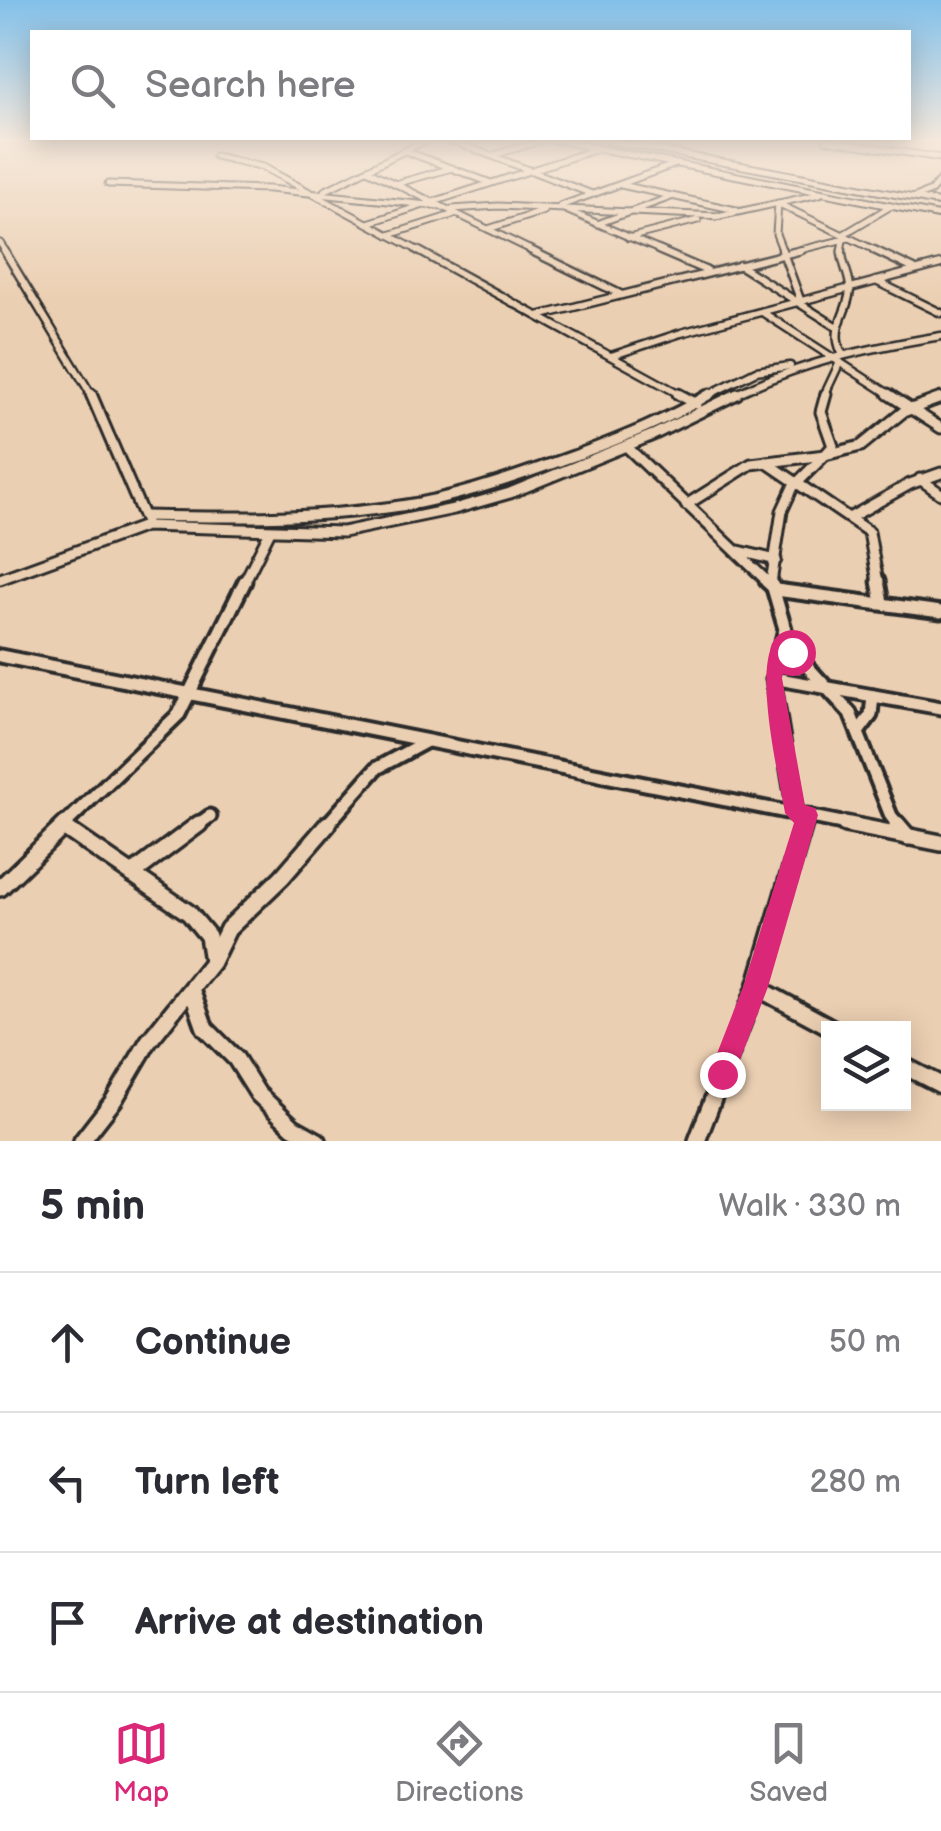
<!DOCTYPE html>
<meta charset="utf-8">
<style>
:root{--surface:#fff;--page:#f2f2f3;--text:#2b2b33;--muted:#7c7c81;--line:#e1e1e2;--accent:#db2777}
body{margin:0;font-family:"Balsamiq Sans",sans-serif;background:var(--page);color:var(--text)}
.controls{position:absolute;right:30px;bottom:30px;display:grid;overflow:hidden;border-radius:0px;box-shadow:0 5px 25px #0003}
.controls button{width:90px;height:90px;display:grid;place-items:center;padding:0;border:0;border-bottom:2px solid var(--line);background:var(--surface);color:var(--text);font:50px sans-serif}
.stop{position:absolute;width:30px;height:30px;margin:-22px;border:8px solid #db2777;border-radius:50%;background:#fff}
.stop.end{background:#db2777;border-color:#fff;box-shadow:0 2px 10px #0008}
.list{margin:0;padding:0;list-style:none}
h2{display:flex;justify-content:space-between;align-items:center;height:130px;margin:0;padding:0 40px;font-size:42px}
h2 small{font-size:32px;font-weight:400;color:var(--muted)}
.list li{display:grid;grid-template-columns:65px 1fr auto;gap:30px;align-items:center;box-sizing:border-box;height:140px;padding:0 40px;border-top:2px solid var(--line)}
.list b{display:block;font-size:38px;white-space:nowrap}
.list em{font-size:32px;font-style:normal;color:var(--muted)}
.icon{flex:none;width:55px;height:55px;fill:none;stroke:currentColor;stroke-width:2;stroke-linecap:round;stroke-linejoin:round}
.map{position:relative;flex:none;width:941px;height:1141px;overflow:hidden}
.search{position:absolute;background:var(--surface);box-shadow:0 5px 25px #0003;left:30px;right:30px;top:30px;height:110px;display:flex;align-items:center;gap:25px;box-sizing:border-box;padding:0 35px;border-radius:0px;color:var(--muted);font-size:38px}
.sheet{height:550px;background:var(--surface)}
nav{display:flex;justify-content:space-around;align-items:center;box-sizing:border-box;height:140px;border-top:2px solid var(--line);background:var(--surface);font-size:28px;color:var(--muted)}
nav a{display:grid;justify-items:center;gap:5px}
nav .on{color:var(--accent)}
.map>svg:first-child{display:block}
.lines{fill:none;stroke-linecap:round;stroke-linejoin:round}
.minor-far4-casing{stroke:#2b2b2b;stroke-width:9}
.minor-far3-casing{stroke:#2b2b2b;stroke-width:11}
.minor-far2-casing{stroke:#2b2b2b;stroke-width:15}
.minor-far1-casing{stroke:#2b2b2b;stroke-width:19}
.minor-casing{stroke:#2b2b2b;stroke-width:22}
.minor-far4{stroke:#ebcfb2;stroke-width:5}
.minor-far3{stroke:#ebcfb2;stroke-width:6}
.minor-far2{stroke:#ebcfb2;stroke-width:9}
.minor-far1{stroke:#ebcfb2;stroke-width:11}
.minor{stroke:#ebcfb2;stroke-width:15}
.route{fill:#db2777}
</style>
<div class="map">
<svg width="941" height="1141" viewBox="0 0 941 1141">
<rect width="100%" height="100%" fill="#ebcfb2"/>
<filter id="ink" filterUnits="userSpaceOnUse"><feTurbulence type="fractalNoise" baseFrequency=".01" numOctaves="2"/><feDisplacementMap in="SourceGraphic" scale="20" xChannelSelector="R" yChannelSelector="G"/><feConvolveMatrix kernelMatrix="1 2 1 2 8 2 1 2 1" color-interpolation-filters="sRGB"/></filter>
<g filter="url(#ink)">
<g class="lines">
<defs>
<g id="minor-far4">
<polyline points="450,140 592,194"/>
<polyline points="556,140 941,216"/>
<polyline points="605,140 941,203"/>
<polyline points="826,140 941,158"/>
<polyline points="405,151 491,183"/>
<polyline points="494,155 543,140"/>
<polyline points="215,156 263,167 421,252"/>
<polyline points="367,170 535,252"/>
<polyline points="108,184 269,189 438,206"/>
<polyline points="395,184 452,168"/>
<polyline points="621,185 736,210"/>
<polyline points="324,191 426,140"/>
<polyline points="915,197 931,191 941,179"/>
<polyline points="778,203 776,234 783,252"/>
<polyline points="779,204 879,252"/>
<polyline points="560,206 676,164"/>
<polyline points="452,209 498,206 720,216"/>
<polyline points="566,210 664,252"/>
<polyline points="715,217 820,194"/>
<polyline points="368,223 597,149"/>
<polyline points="597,224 671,197"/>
<polyline points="488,229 544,211"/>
<polyline points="389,235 455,214"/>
<polyline points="628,238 698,220"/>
<polyline points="0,243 6,252"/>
<polyline points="792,252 849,238"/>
<polyline points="841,252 844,234 891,206"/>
</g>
<g id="minor-far3">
<polyline points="4,250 92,396"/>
<polyline points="417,250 683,396"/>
<polyline points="530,250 620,294"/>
<polyline points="658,250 707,271"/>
<polyline points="782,250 801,302"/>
<path d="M842 250C841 263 851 277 850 290 848 315 829 328 842 353"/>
<polyline points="874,250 914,269"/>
<polyline points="739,265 837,327"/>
<polyline points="876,281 941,313"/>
<polyline points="762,312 892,396"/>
<polyline points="538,316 802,250"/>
<polyline points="611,356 681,333 941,264"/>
<polyline points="706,396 756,371 790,366"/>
<path d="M732 396C799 363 867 348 941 336"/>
<polyline points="824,396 840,362"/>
</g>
<g id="minor-far2">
<polyline points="91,394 145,520"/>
<polyline points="678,394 697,404"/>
<polyline points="888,394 941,428"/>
<polyline points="626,446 769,583"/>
<polyline points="766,462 869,532 878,583"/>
<polyline points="920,479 941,494"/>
<polyline points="686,505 751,464 825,455 833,446 821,412 826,394"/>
<path d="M145 516C236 518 328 519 419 503 474 492 526 473 579 454 624 437 669 419 710 394"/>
<polyline points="851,517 910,484 941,473"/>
<polyline points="739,551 776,560"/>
<polyline points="0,579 145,526 343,532 454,509 510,493 653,435 737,394"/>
<polyline points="244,583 270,531"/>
<polyline points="771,583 782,511 793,487 825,455 861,446 903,412 941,398"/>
</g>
<g id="minor-far1">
<polyline points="766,581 776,590 941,612"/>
<polyline points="771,581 785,629 773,678 795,813"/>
<polyline points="878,581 882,603"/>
<polyline points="783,640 850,713 891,816 899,826"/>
<polyline points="0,656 857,826"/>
<polyline points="773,678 941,708"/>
<polyline points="859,731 871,715 873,696"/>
<polyline points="63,826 179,714 245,581"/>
<polyline points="196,826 210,816"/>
<polyline points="326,826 377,768 425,742"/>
<polyline points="804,826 807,815"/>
</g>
<g id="minor">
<polyline points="845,824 941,843"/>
<polyline points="897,824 908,837"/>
<polyline points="65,828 189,913 208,936 212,961"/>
<polyline points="132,874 199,824"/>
<polyline points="0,888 66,824"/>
<polyline points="756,987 832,1028"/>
<polyline points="191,989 205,1028 236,1059 258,1094 293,1127 318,1141"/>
<polyline points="904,1066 941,1085"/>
<polyline points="82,1141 114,1100 148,1042 212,962 228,929 282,877 328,824"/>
<polyline points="697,1141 756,987 804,824"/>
</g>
</defs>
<use href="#minor-far4" class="minor-far4-casing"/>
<use href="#minor-far3" class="minor-far3-casing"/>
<use href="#minor-far2" class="minor-far2-casing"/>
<use href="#minor-far1" class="minor-far1-casing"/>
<use href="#minor" class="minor-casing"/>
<use href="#minor-far4" class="minor-far4"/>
<use href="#minor-far3" class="minor-far3"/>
<use href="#minor-far2" class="minor-far2"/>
<use href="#minor-far1" class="minor-far1"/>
<use href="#minor" class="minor"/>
</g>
</g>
<linearGradient id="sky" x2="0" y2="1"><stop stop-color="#82c0ea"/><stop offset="0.47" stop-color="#f6e9dc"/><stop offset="1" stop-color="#f6e9dc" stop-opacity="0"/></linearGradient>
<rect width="941" height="300" fill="url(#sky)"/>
<path class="route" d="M783 633 789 635 801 652 799 658H787L782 678 805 805 815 808 818 815 768 987 731 1083 722 1087 712 1083 709 1074 743 987 794 823 785 813C780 780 747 650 783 633Z"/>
</svg>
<div class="controls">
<button><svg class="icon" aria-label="layers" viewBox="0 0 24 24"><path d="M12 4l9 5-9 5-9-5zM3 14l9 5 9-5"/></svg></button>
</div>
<div class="stop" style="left:792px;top:652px"></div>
<div class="stop end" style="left:722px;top:1074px"></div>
<div class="search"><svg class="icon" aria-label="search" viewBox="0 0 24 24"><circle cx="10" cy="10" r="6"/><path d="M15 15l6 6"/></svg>Search here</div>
</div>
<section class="sheet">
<h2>5 min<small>Walk · 330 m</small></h2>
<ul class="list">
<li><svg class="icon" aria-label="ahead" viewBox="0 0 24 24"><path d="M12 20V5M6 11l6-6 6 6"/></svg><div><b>Continue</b></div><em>50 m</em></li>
<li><svg class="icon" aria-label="left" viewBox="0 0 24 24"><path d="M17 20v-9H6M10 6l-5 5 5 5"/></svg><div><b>Turn left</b></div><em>280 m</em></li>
<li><svg class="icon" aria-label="arrive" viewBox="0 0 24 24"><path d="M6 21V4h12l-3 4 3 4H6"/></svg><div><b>Arrive at destination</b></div></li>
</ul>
</section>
<nav>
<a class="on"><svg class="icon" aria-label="map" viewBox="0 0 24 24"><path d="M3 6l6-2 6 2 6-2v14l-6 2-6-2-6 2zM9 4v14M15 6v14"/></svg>Map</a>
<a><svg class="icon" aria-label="directions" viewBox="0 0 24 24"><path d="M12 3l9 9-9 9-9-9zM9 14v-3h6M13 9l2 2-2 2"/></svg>Directions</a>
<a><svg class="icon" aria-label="saved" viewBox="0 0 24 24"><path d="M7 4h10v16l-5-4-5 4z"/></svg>Saved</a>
</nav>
